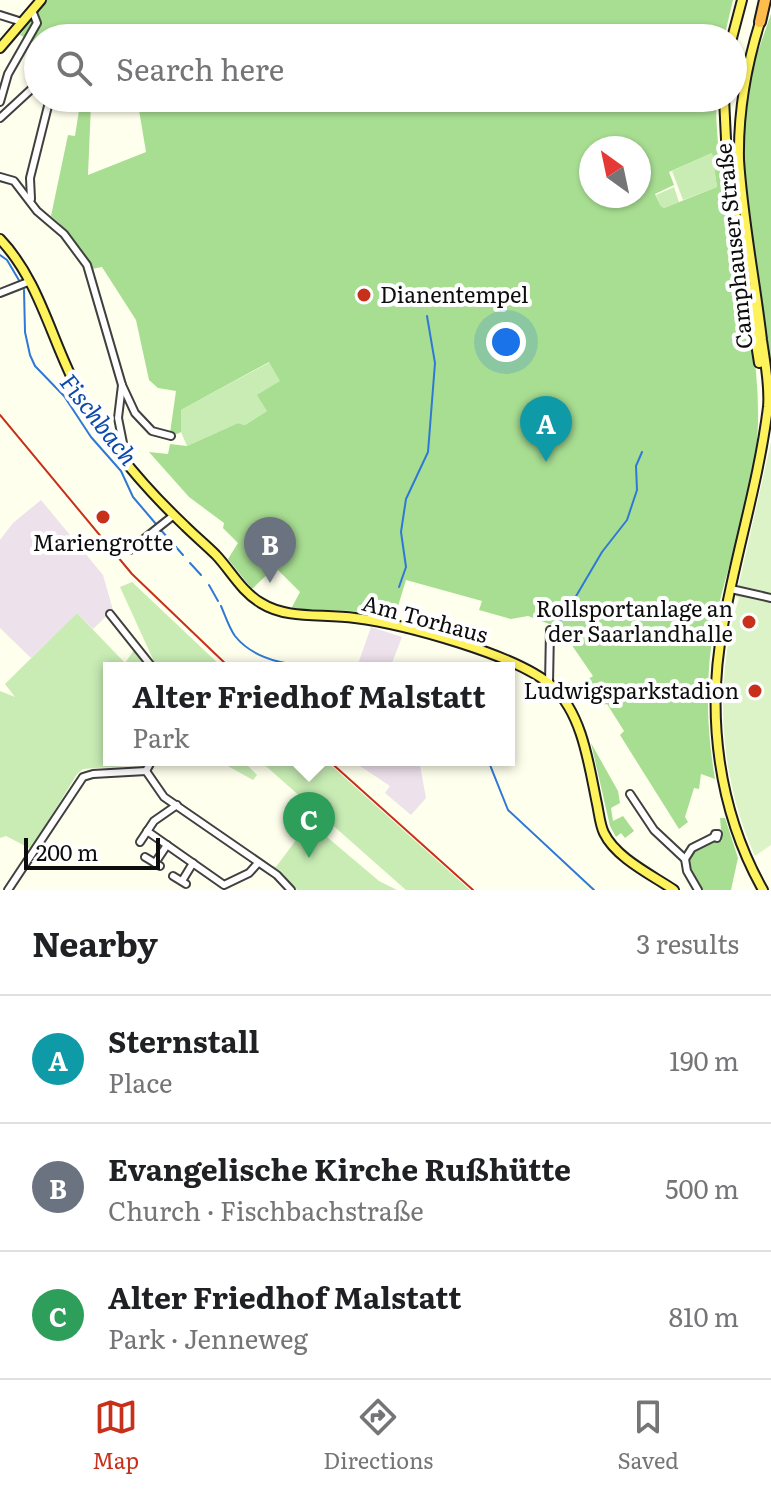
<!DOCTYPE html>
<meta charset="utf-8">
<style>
:root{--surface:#fff;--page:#f2f2f2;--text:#202124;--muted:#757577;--line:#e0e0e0;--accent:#c7301b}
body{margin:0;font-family:Literata,serif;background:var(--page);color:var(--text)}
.compass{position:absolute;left:579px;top:136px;width:72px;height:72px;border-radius:50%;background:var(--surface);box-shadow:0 2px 6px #0004;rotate:327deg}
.scale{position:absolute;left:24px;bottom:20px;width:136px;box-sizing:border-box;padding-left:8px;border:4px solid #0d0d0d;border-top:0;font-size:22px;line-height:28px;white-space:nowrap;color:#0d0d0d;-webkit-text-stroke:6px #fff;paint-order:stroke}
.you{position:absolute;left:506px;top:342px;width:28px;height:28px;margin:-20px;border:6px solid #fff;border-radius:50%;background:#1a73e8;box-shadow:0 0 0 12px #1a73e833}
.badge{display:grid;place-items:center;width:52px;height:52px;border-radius:50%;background:var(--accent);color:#fff;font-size:26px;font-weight:700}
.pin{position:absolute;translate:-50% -66px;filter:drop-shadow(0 2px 4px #0008)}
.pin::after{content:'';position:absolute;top:42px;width:28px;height:24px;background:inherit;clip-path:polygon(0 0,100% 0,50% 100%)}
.popup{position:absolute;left:103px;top:662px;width:412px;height:104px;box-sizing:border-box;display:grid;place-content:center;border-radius:0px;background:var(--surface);filter:drop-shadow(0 2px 6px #0005);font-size:26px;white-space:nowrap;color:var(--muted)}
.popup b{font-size:30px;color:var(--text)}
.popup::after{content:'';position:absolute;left:50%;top:100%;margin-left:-16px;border:16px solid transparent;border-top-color:var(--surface)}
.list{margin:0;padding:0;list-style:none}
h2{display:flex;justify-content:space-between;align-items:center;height:104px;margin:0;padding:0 32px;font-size:34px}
h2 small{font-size:26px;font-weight:400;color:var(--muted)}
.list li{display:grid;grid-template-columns:52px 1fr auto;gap:24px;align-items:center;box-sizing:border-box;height:128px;padding:0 32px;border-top:2px solid var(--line)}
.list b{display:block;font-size:30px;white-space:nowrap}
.list p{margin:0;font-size:26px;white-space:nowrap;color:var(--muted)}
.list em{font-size:26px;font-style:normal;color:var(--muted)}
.icon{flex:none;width:44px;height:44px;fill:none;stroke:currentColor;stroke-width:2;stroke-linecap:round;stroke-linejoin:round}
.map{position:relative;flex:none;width:771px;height:890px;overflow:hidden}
.search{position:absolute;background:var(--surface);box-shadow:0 2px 6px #0004;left:24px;right:24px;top:24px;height:88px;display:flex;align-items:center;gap:20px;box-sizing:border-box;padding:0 28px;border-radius:44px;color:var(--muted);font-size:30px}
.sheet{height:488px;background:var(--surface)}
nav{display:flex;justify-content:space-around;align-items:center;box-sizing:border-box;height:112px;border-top:2px solid var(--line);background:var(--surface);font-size:22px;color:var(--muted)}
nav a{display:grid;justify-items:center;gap:4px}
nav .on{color:var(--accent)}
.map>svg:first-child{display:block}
.industrial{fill:#ede1ec}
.green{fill:#c8ecb4}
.forest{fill:#a8de92;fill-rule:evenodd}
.pitch{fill:#dcf3c7}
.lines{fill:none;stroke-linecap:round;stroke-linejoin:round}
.stream{stroke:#3078d7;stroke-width:2}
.minor-casing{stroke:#404040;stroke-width:10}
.major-casing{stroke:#1e1e1e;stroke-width:12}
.highway-casing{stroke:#1e1e1e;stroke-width:14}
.minor{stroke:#fff;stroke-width:6}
.major{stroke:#fff35d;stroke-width:8}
.highway{stroke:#febc4c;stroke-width:10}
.rail{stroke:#c7301b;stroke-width:2}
.poi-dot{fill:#c7301b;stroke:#fff;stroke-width:3}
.labels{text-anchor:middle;stroke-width:8;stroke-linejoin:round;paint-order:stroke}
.street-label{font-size:22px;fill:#0d0d0d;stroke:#fff}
.poi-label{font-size:22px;fill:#0d0d0d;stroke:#fff;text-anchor:end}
.water-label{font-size:24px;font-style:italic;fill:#0e4aa8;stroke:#fff}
</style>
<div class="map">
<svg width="771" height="890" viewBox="0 0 771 890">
<rect width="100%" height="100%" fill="#ffffed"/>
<g class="industrial">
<polygon points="41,500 103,575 113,610 93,629 77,613 31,658 0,628 0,540 13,523"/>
<polygon points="371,627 402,637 390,668 369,668 363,664 358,664"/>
<polygon points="351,760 417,760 420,765 426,798 411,815 385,793 390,786"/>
</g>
<g class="green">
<polygon points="712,153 717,187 683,200 672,171"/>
<polygon points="674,187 679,202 664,208 661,206 656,195"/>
<polygon points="270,362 281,382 267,411 245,425 238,423 187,446 181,432 181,410"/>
<polygon points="132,582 223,668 157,668 120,587"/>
<polygon points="77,613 125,663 134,650 148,668 109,668 109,760 147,760 136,765 83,769 77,774 31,849 6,836 0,838 0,691 15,697 5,684"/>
<polygon points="217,760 242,760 257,775 253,780"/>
<polygon points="259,760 325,760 470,890 406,890"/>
<polygon points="295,810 379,881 397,890 297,890 280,870 278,872 266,864 276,867 305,828 291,816"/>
</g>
<g class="forest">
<polygon points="40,0 733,0 724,38 38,38 38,45 20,35 43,4"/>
<polygon points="771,14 771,375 741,154 745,102 756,57"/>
<path d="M137 98H716C715 207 760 311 758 421 757 489 729 556 715 622 705 674 706 727 715 779L701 774 699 789 694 788 685 817 688 822 679 829 620 735 624 731 607 704 597 706 584 682 593 676 560 628 528 616 511 619 479 610 482 601 406 580 394 619 352 611 291 609 300 592 275 567 252 589 228 559 238 543 223 528 224 523 189 497 149 452 168 454 170 444 187 446 238 423 245 425 267 411 257 395 280 381 269 362 181 410V432L177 434 170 433 176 391 158 388 149 380 136 320 102 267 92 269 59 223 51 216 68 135 75 136 80 104H91L88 175 146 152ZM591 148H639V196H591ZM712 153 717 187 664 208 661 206 655 194 674 185 669 172Z"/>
<polygon points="591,743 618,791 620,803 611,808 613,821 623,816 634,831 625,838 621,833 616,837 610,826"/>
<path d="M720 818H725L738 858 731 890H702L690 870 689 859C696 847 707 843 722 841Z"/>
</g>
<path class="pitch" d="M771 442V845L755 856C719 776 713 682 739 598L736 597Z"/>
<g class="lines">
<g class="stream">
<polyline points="0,255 7,260 20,282"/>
<polyline points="24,290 25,332 30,355 35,366 64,396 91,437 121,471 133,497 156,524"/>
<polyline points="160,529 183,555"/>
<polyline points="190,563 201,575"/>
<polyline points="209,585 218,601"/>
<polyline points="399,587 406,567 401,532 406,499 428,452 435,363 427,316"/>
<polyline points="572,603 602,552 627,520 637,490 636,466 642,452"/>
<path d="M221 606C225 615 229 628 235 636 257 664 299 666 331 668"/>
<polyline points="553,640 557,622 565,617"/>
<polyline points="488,760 508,810 594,890"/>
</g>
<defs>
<g id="minor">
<polyline points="0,15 22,22"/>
<polyline points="0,102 8,74 37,23 32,10"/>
<polyline points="0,118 38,83"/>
<polyline points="0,177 14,181 37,211 64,234 87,265 122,385 135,413 152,431 171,436"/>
<polyline points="31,199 30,178 50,98"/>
<polyline points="0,293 28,282"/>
<polyline points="122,385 118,418 125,453 123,458"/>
<polyline points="130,550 174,515"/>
<polyline points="731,589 771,598"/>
<polyline points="110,614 153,668"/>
<polyline points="549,684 550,630"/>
<polyline points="146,771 164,797 277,875 291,890"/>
<polyline points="146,771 152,760"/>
<polyline points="630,794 654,830 685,859 687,871 698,890"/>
<polyline points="147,831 224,885 249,873 258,863"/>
<polygon points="715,834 718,834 717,838 714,837"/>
<polyline points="140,842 154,821 177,805"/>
<polyline points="145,857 160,866"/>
<polyline points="685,859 692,848 714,837"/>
<polyline points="155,863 167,845"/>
<polyline points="173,876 186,884"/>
<polyline points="182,881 193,863"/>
<polyline points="8,890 83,777 93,774 146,771"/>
</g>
<g id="major">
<path d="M760 22C746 67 738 113 739 160 743 221 755 280 762 340 765 361 770 386 768 407 759 481 736 552 723 626 706 715 718 810 763 890"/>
<polyline points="732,38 742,0"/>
<polyline points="0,48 41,0"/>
<polyline points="724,98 727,160 759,363"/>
<path d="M0 239C41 282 52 344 80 394 106 443 145 488 185 526 195 536 206 545 216 555 231 571 241 591 261 603 288 620 324 613 355 618 403 624 519 655 553 687 583 715 589 766 597 804 599 813 600 825 604 833 616 858 652 875 674 890"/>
</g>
<polyline id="highway" points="760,22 765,0"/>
</defs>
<use href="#minor" class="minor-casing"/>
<use href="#major" class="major-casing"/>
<use href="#highway" class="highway-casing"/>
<use href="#minor" class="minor"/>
<use href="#major" class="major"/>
<use href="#highway" class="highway"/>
<g class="rail">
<polyline points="0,415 132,574 230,668"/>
<polyline points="328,760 473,890"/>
</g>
</g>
<g class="poi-dot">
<circle cx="364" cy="295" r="8"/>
<circle cx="103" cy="517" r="8"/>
<circle cx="749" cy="622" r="8"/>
<circle cx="755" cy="691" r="8"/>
</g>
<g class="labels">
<g class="street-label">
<text transform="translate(734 246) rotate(-96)" y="8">Camphauser Straße</text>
<text transform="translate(425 619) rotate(15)" y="8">Am Torhaus</text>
</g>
<g class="poi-label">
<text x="380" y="303" text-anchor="start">Dianentempel</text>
<text x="103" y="551" text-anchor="middle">Mariengrotte</text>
<text x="733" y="617">Rollsportanlage an<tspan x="733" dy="25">der Saarlandhalle</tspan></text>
<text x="739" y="699">Ludwigsparkstadion</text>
</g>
<g class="water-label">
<text transform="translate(98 420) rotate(52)" y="8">Fischbach</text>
</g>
</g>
</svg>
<svg class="compass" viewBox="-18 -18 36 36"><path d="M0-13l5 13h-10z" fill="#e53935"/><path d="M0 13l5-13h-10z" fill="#757577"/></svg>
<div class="scale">200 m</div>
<div class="you"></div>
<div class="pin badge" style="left:546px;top:462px;background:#0f9aa8">A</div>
<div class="pin badge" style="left:270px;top:583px;background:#6b7280">B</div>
<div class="pin badge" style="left:309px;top:858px;background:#2e9e5b">C</div>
<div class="popup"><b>Alter Friedhof Malstatt</b>Park</div>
<div class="search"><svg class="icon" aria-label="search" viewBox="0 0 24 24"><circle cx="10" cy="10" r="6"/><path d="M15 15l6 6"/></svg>Search here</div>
</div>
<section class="sheet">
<h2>Nearby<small>3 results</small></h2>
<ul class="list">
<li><span class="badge" style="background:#0f9aa8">A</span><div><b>Sternstall</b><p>Place</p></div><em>190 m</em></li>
<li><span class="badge" style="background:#6b7280">B</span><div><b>Evangelische Kirche Rußhütte</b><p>Church · Fischbachstraße</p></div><em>500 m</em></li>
<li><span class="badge" style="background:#2e9e5b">C</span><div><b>Alter Friedhof Malstatt</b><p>Park · Jenneweg</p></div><em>810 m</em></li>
</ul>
</section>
<nav>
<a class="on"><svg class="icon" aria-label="map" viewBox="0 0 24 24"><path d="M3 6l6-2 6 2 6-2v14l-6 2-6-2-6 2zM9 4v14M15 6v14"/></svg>Map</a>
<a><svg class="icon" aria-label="directions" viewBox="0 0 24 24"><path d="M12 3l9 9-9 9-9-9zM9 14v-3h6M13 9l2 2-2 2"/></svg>Directions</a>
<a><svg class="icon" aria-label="saved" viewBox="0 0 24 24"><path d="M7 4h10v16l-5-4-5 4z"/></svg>Saved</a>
</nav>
